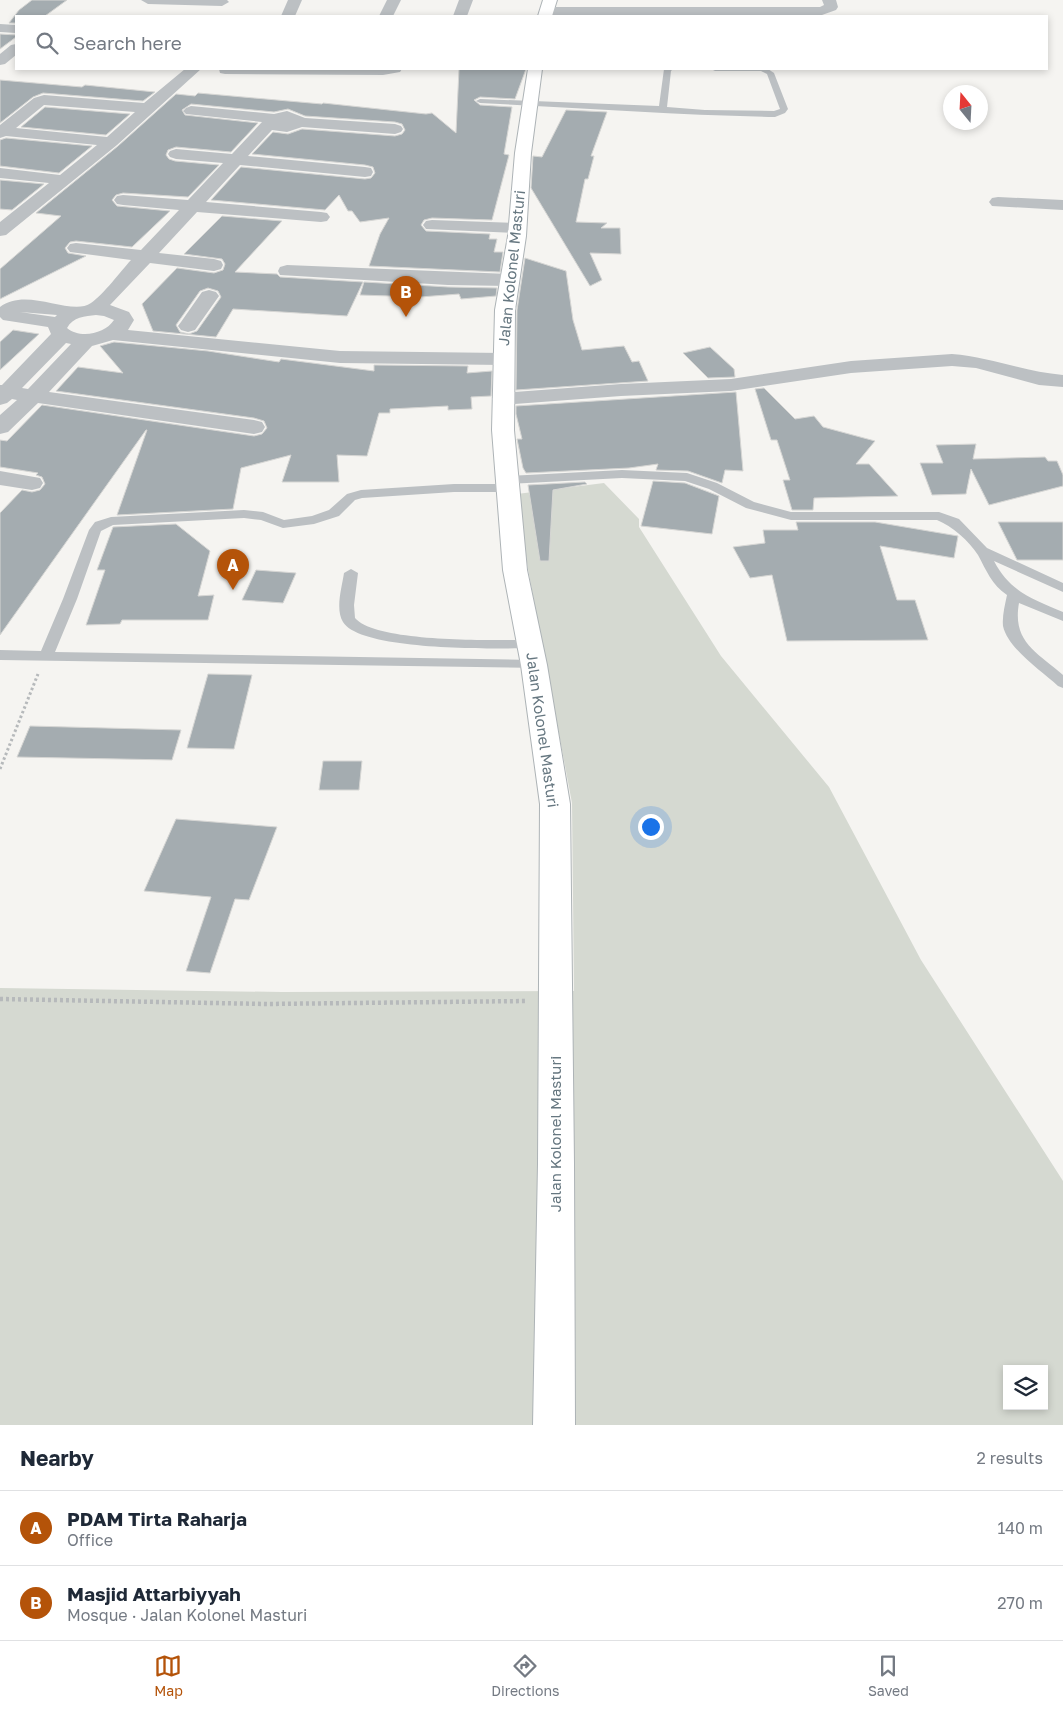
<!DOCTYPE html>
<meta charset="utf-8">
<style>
:root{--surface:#fff;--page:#f6f6f7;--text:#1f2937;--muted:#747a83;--line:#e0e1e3;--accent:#b45309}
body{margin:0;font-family:"Golos Text",sans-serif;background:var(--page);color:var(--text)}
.controls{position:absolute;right:15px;bottom:15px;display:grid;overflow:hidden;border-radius:0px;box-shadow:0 2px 8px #0003}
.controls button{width:45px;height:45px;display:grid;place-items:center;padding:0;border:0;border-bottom:1px solid var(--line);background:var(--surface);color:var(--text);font:25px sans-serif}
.compass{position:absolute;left:943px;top:85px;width:45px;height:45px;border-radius:50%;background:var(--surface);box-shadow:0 2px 8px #0003;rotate:342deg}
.you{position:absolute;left:650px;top:826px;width:18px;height:18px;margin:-12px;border:4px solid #fff;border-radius:50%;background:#1a73e8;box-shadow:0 0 0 8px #1a73e833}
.badge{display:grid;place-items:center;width:32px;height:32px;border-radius:50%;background:var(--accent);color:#fff;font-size:16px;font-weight:700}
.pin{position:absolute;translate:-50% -41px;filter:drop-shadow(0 1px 2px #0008)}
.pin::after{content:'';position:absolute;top:26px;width:18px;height:15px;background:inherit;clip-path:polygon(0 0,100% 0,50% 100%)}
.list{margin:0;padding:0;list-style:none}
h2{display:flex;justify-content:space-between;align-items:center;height:65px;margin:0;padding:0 20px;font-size:21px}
h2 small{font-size:16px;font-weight:400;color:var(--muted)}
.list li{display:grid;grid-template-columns:32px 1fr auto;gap:15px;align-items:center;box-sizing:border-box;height:75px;padding:0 20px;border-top:1px solid var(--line)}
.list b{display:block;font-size:19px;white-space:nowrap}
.list p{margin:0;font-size:16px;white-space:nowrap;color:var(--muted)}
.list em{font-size:16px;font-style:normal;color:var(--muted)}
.icon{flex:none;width:28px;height:28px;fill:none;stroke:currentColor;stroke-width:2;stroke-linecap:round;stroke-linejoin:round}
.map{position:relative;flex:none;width:1063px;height:1425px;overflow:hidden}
.search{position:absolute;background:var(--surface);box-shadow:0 2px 8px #0003;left:15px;right:15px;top:15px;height:55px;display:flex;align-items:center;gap:12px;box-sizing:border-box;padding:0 18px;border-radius:0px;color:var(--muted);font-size:19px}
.sheet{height:215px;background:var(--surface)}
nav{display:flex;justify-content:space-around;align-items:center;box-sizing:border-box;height:70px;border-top:1px solid var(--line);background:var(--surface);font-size:14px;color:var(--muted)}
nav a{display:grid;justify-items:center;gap:2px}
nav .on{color:var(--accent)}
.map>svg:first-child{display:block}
.green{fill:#d5d9d1;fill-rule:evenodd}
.building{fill:#a4acb0;stroke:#d6d6d4;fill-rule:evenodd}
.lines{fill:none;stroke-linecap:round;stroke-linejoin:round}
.primary-casing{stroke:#adb3b6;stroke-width:2}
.path-far1{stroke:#b6b9bb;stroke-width:3;stroke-dasharray:2.5 2.5;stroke-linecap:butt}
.path{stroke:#b6b9bb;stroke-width:4.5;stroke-dasharray:3 3;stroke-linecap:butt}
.lane{fill:#bcc0c3;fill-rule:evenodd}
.street{fill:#bcc0c3;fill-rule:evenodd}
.primary{fill:#fff;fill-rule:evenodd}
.labels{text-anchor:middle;stroke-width:5;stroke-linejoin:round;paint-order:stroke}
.street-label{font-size:15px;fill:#667780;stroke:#fff}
</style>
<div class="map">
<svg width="1063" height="1425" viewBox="0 0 1063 1425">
<rect width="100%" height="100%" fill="#f5f4f1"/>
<path class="green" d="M604 483 639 519V527L721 656 829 787 921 960 1063 1181V1425H0V988L282 992 574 991 572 803 528 569 517 494ZM1007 1369H1044V1406H1007Z"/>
<g class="building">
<polygon points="32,0 67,0 45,16 16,16 16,23 9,23 19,10"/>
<polygon points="0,34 16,35 16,37 0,49"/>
<polygon points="459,69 526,69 515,99 480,97 474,100 480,105 512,107 504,154 509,155 492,220 432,218 424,220 421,225 426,231 490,234 489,239 497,239 494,252 503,252 500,272 369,266 380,234 389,218 360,222 352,211 348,211 339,195 325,210 211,200 241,167 365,179 371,178 375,173 373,167 365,165 252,154 273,132 288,134 302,129 395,136 402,134 405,130 402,124 395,122 305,116 288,109 274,112 191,104 182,110 185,115 258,123 231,152 176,147 168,150 166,155 169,159 175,161 219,165 188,197 123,193 116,195 112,200 117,206 170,211 132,247 76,241 70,242 65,248 68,253 86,256 0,299 0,269 61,216 36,213 118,146 176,94 195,96 198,93 322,104 323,103 426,114 432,113 456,133"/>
<polygon points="0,80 82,87 85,85 155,92 143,101 43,93 33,97 0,123"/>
<polygon points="45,107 130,114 106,135 21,127"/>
<polygon points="566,110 607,112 591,156 594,156 588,179 585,179 576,222 607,223 601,228 620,228 621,254 590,253 602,280 590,286 531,188 533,156 542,157"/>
<polygon points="6,138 92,146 59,173 0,166 0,140"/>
<polygon points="0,180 44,184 12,210 0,209"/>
<path d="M222 216 282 221 235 272 277 274 280 277 363 282 347 316 233 309 216 337 153 331 142 304 177 268 214 273 223 270 225 264 222 259 184 254ZM208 288 218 291 221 297 197 331 189 334 180 332 176 325 200 291Z"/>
<polygon points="525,258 566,271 573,320 582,350 624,346 632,362 639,361 648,381 516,390 517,310"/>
<polygon points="364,282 448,287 497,288 496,296 461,299 459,294 420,297 360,295"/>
<polygon points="13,330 39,334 0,370 0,342"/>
<polygon points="114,342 208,351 279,362 281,359 374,371 374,365 468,366 467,373 492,371 491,396 471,397 472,409 448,410 448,406 390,409 390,413 379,413 367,456 337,455 339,482 282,482 291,455 241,468 233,509 117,515 147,430 146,430 0,635 0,513 22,490 32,492 40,490 45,484 42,477 36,475 38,473 0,467 0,440 7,441 42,405 254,436 262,434 267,428 264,421 254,418 56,391 78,367 123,373 100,346"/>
<polygon points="710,347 734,369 735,377 708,378 683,353"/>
<polygon points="764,388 795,419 814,416 823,427 875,441 856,464 869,464 898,496 814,498 813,510 792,510 783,480 790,480 777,440 771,440 755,389"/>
<polygon points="736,392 743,471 725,470 722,483 688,471 656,470 658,464 629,468 526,473 523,468 517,439 522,439 516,414 516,406"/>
<polygon points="976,444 973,459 1045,457 1048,461 1057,461 1063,475 1063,486 989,505 971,469 966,494 932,495 920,463 943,463 936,445"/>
<polygon points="653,481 685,483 719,496 712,534 641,526"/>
<polygon points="585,482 587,484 553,490 549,561 540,561 528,485"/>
<polygon points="796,522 875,522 958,536 954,558 880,546 897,600 915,600 928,640 787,641 772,575 750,578 733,547 765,543 763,530 798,530"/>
<polygon points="998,522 1063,522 1063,560 1017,560"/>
<polygon points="176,524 210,551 198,596 214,595 208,620 122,620 120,624 86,625 105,570 97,570 113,527"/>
<polygon points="256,570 296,573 283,603 242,600"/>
<polygon points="208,674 252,675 234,749 187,748"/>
<polygon points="30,726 181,730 172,760 17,757"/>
<polygon points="323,761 362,761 359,790 319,790"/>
<polygon points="176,819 277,827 249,900 235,899 210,973 186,971 211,897 144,891"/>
</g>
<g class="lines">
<defs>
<g id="primary">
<polygon points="543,0 557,0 552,16 538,16"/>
<polygon points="528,69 542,69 531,153 526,236 515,310 514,430 527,570 547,665 570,804 574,1164 575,1425 533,1425 538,1164 540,804 521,665 503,570 492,430 495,310 508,236 515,153"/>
</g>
</defs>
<use href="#primary" class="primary-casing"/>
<polyline class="path-far1" points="0,769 38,674"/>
<polyline class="path" points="0,999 267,1004 527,1001"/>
<g class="lane">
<path d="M664 69H673L671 71 667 107 705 110 774 111 780 109 767 74 761 71H715L711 69H768L774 73 788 109 785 113 775 117C677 115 578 108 480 103L476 101 480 99 659 106Z"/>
<path d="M622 470 687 473 717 483 754 502 791 512H939L959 519 987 548 1063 583V592L994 561C1010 592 1033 599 1063 612V621L1019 603C1012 642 1037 652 1063 675V688L1058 686C1042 671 1008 649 1003 626 1002 616 1005 605 1007 595 992 585 986 570 978 555 969 541 952 526 937 520H791L746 508 709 489 685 481 622 478 506 484 500 480 506 476Z"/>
<polygon points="454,484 507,484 513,488 507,492 454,492 362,498 355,500 339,516 314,524 283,528 261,520 244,518 113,525 101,531 77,599 55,652 534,660 539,662 541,665 539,668 0,660 0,650 41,651 63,599 89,530 95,522 111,517 244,510 263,512 284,520 312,516 329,510 347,494 361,490"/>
<path d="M351 569 358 573 354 605 355 618C376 643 495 640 530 640L535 641 537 644 535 647 530 648C497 649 360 651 343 622 335 609 342 587 344 573Z"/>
</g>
<g class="street">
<polygon points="141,0 227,0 229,2 222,6 148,4"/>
<polygon points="288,0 302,0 295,16 281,16"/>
<polygon points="387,0 401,0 393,16 379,16"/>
<polygon points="459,0 473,0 467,16 453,16"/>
<polygon points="822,0 836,0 838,7 836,10 822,15 547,15 540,11 547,7 820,7 824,5"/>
<polygon points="0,24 16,25 16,33 0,32"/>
<polygon points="16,44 16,55 5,64 0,65 0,54 11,45"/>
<path d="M185 69H201L117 145 6 235 0 236V222L49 183 0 178V168L60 175 97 145 6 136 0 138V125L34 98 44 95 144 103ZM44 105 135 112 107 137 16 128Z"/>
<polygon points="219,69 402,69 400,72 383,75 225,74 220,73"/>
<path d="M191 106 274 114 287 111 305 118 395 124 401 126 403 129 401 132 395 134 302 127 287 132 272 130 248 156 365 167 371 168 373 172 371 176 365 177 240 165 206 202 321 212 327 213 330 217 327 221 321 222 197 212 159 253 214 259 221 261 223 265 221 269 214 271 150 263 110 305 129 312 134 320 128 330 340 351 503 353 510 355 513 359 510 363 503 365 340 363 113 340 92 346 49 392 254 420 262 422 265 427 262 432 254 434 38 403 8 432 0 434V415L17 400 12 399 7 403 0 405V385H2L51 334 48 327 3 320 0 317V307C27 286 71 317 91 303 104 294 120 272 131 260L70 252 67 248 70 244 76 243 141 250 179 210 123 205 117 204 114 200 117 196 123 195 188 200 223 163 176 159 170 157 168 154 170 151 176 149 232 154 262 122 186 114 183 111 186 108ZM20 312 57 315 55 317ZM96 315 104 316 114 320C105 334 80 339 67 328 73 317 85 316 96 315ZM66 343 71 344 28 389 22 388Z"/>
<polygon points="998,197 1063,200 1063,210 992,206 989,202 992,198"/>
<polygon points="432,220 517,223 523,224 526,228 523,232 517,233 426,229 423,225 426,221"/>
<polygon points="287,265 509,274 516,276 518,280 516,284 509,286 448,285 280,275 278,271 280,267"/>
<polygon points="209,290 216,292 219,296 195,330 188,332 181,330 178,326 181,322 202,292"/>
<path d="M952 354C990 357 1025 372 1063 375V387L1039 385 976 368 952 366 851 373 731 391 621 396 503 405 496 403 492 399 496 395 503 393 621 384 731 379 851 361Z"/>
<polygon points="0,471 40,478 43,483 40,488 32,490 0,485"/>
</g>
<use href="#primary" class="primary"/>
</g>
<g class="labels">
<g class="street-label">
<text transform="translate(512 268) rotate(-84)" y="5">Jalan Kolonel Masturi</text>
<text transform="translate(542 730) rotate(82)" y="5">Jalan Kolonel Masturi</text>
<text transform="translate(556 1134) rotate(-90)" y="5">Jalan Kolonel Masturi</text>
</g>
</g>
</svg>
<div class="controls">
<button><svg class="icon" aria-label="layers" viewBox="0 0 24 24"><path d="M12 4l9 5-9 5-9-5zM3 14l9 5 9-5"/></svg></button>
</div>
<svg class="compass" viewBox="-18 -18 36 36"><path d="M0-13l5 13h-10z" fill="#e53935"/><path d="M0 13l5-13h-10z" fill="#747a83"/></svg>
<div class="you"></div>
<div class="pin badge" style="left:233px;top:590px">A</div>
<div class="pin badge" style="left:406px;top:317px">B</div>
<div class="search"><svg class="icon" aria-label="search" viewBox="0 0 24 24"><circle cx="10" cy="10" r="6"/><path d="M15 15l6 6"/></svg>Search here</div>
</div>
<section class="sheet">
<h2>Nearby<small>2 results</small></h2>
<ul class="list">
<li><span class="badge">A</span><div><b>PDAM Tirta Raharja</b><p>Office</p></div><em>140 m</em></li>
<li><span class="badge">B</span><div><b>Masjid Attarbiyyah</b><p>Mosque · Jalan Kolonel Masturi</p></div><em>270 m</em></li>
</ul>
</section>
<nav>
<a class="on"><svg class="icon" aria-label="map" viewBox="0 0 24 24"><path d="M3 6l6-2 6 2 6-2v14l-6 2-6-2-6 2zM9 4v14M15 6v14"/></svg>Map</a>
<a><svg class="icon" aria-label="directions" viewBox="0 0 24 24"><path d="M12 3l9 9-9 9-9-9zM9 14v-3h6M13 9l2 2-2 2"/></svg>Directions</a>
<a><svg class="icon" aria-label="saved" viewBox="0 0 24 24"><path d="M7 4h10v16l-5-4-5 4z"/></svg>Saved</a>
</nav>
